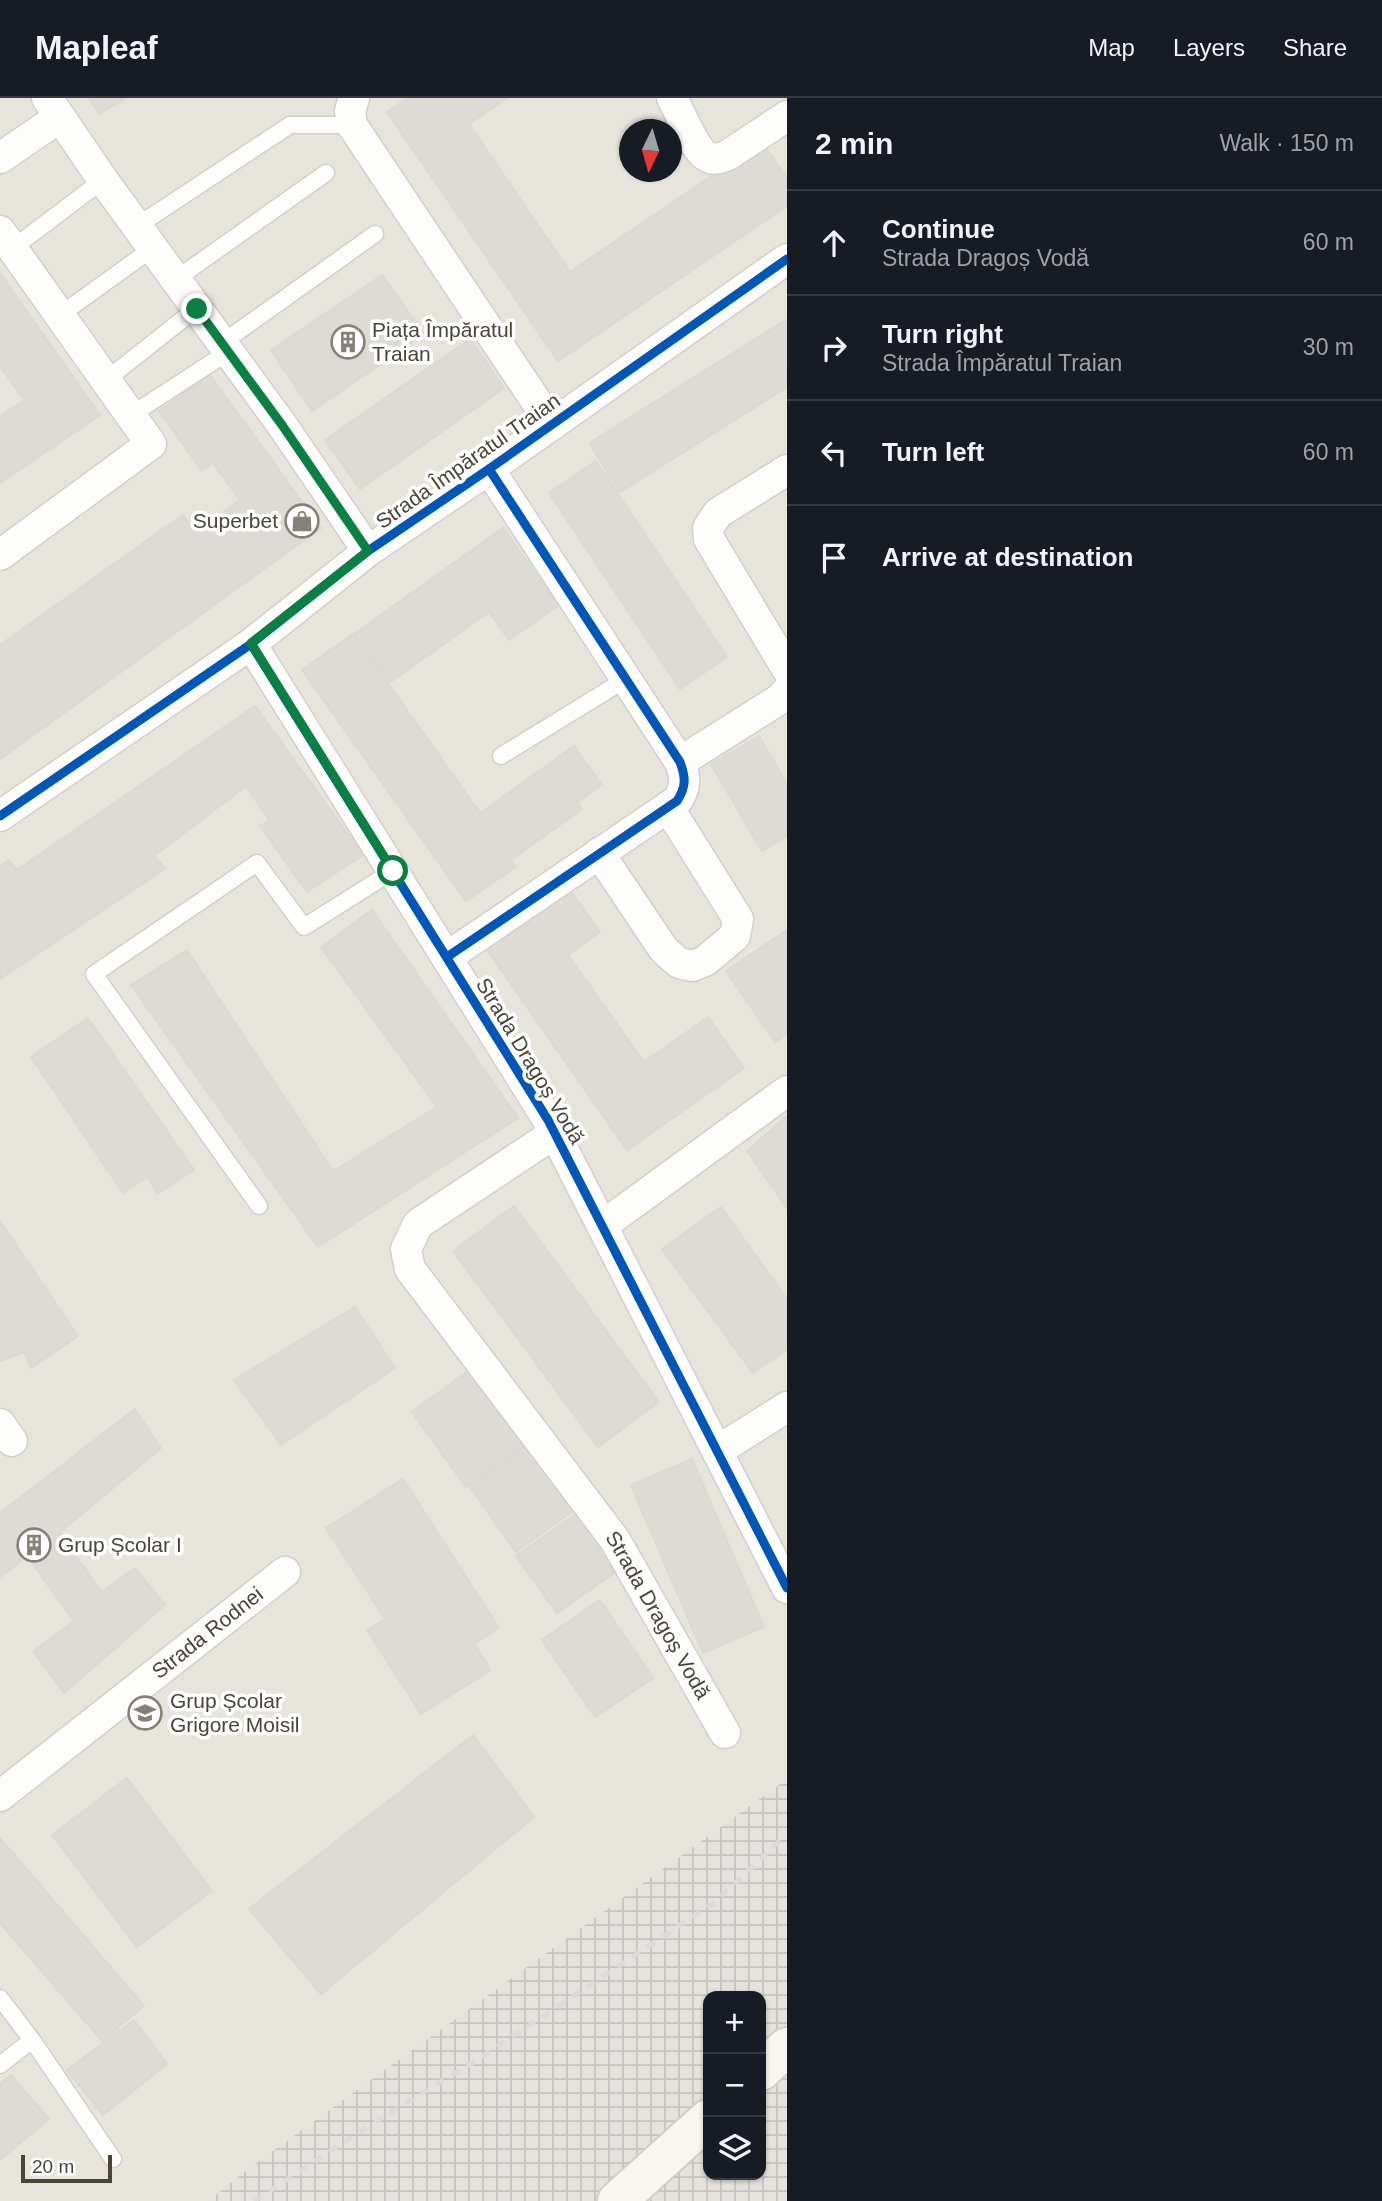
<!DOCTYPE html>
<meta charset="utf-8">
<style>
:root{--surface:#171b24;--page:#242831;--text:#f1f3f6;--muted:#9ea1a6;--line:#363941}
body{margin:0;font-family:Helvetica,sans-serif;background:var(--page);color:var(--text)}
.controls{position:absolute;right:21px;bottom:21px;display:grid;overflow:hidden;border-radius:14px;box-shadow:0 2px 5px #0004}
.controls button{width:63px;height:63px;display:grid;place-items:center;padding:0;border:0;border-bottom:2px solid var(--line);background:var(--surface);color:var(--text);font:35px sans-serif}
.compass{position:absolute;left:619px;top:21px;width:63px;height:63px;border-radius:50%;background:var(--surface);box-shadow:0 2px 5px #0004;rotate:185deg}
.scale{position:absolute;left:21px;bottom:18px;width:91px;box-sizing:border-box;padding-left:7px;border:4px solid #4b4439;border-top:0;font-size:19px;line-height:24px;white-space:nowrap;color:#4b4439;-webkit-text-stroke:5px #fff;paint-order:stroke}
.stop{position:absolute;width:21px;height:21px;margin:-16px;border:5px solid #0b8043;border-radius:50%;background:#fff}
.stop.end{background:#0b8043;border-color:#fff;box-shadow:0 2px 7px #0008}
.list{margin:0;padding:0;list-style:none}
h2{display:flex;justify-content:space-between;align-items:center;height:91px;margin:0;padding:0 28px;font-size:30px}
h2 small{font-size:23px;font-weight:400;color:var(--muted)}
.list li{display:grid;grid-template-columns:46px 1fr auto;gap:21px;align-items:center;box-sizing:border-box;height:105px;padding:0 28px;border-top:2px solid var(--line)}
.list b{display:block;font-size:26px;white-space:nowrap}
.list p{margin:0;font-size:23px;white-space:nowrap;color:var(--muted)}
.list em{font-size:23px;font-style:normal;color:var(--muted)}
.icon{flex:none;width:38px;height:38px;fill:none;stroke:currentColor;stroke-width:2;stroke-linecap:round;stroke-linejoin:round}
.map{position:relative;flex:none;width:787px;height:2103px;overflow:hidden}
header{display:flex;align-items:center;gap:42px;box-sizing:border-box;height:98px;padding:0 35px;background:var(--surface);border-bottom:2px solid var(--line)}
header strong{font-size:33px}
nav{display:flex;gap:38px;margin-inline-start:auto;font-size:24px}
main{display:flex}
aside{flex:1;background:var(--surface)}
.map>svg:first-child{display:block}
.residential{fill:#e7e4dc;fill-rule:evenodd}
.industrial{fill:url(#industrial-grid);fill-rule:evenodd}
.building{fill:#dedbd6;stroke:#dcd9d4;stroke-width:2}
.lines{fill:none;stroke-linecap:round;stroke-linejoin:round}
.lane-casing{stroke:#d2d0cb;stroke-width:19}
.street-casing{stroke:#d2d0cb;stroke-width:33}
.secondary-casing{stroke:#d3cfc5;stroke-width:42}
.lane{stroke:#fdfdfc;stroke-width:16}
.street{stroke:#fdfdfc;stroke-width:30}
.secondary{stroke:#f7f6f1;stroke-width:38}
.rail{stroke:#dbdbda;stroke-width:5;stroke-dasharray:9 9;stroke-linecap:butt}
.cycleway-casing{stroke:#fff;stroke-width:13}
.cycleway{stroke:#0057b8;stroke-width:9}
.route{stroke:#0b8043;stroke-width:9}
.labels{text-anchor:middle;stroke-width:7;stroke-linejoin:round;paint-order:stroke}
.poi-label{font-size:21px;fill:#4b4439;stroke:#fff;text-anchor:start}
.street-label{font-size:21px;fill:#4b4439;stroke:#fff}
</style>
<header>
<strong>Mapleaf</strong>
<nav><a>Map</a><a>Layers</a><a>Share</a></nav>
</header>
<main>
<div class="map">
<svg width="787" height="2103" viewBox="0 0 787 2103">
<defs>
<pattern id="industrial-grid" width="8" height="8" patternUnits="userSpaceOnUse" patternTransform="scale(1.75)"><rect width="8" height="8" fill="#e6e2de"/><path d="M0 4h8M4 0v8" fill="none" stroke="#c7c3bf"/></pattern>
</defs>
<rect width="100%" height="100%" fill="#f4f2ee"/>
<path class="residential" d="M0 0H787V1681L208 2103H0ZM629 32H671V74H629Z"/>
<path class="industrial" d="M787 1681V2103H208L251 2069ZM708 1898H761V2077H708Z"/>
<g class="building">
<polygon points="89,0 126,0 99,16"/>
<polygon points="408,0 507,0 469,26 570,174 762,44 787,80 787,108 558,263 387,14"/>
<polygon points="0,175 100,317 0,385 0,319 24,302 0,268"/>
<polygon points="382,177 424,236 312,313 271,252"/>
<polygon points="786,222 787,289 620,394 589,345"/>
<polygon points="470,241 504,290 360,391 325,342"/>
<polygon points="210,277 321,430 0,661 0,547 183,417 195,434 240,402 213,365 202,373 159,313"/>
<polygon points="596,363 727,559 680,591 549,395"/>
<polygon points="503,430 558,507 509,542 489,514 389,585 354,536"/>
<polygon points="353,536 480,715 574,648 602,687 577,704 582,711 511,762 516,769 466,803 302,572"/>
<polygon points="255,608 363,757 307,794 260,728 269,722 246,688 154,758 166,770 0,881 0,768 9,762 17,772"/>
<polygon points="759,638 787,686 787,738 762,753 711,666"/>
<polygon points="564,783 600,834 568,857 644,964 708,919 744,970 627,1052 480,842"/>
<polygon points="372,812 518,1020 318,1149 131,887 187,852 333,1073 437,1009 321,849"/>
<polygon points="787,832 787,936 775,944 726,873"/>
<polygon points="88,920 194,1072 157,1096 148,1079 123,1095 31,959"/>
<polygon points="787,1018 787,1110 747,1053"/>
<polygon points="514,1108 659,1304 598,1349 453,1153"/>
<polygon points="721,1109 787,1201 787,1251 753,1275 662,1151"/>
<polygon points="0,1123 78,1238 31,1270 24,1254 0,1263"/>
<polygon points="355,1209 395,1270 281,1347 234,1282"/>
<polygon points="471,1271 526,1346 466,1389 412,1314"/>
<polygon points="135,1311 161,1350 59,1435 102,1494 135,1470 165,1507 64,1595 33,1553 74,1523 27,1458 0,1479 0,1415"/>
<polygon points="530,1345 577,1410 516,1454 469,1388"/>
<polygon points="692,1361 764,1529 703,1555 631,1387"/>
<polygon points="403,1381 499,1530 474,1546 491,1572 421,1616 367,1532 385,1521 326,1430"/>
<polygon points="577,1415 614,1475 557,1515 516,1458"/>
<polygon points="600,1502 653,1580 595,1619 542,1542"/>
<polygon points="473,1637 534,1719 321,1896 249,1811"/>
<polygon points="127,1680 212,1793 137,1849 52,1737"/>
<polygon points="0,1740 144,1908 102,1943 0,1825"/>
<polygon points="134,1922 167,1966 103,2017 67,1972"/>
<polygon points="11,1977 49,2021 0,2062 0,1986"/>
</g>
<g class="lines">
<defs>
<g id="lane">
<polyline points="137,128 290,27 352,27"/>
<polyline points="13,150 103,82"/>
<polyline points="176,181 326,75"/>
<polyline points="60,217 153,150"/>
<polyline points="222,245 375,136"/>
<polyline points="106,282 197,210"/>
<polyline points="131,317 228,254"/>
<polyline points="501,658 626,581"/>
<polyline points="259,1108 94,876 257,765 304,829 393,773"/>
<polyline points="0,1900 32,1942 0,1967"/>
<polyline points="32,1942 113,2061"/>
</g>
<g id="street">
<polyline points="47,0 103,82 282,327 368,453"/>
<polyline points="354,0 350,13 352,27 552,327"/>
<path d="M672 0C680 14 694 50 706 58 714 63 721 60 728 57L787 18"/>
<polyline points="0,60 60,19"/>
<polyline points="0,133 151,346 0,457"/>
<polyline points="787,372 718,415 708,430 709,441 787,571"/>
<polyline points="251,546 548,1022 787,1490"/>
<polyline points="680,664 780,601 787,593"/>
<polyline points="0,718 251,546 368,453 489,371 787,161"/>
<polyline points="599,755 664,852 679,865 692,868 705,863 735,838 738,821 668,709"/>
<path d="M447 859 677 703C686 689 686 680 680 664L489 371"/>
<path id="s1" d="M555 1035 418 1126 406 1151 410 1171 615 1442 725 1635"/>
<polyline points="602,1128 787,993"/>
<polyline points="0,1326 12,1343"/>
<polyline points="717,1353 787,1309"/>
<path id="s2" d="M0 1698 285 1474"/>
</g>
<g id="secondary">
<polyline points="761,1973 787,1949"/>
<polyline points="617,2103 708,2021"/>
</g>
</defs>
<use href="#lane" class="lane-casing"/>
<use href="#street" class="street-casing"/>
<use href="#secondary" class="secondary-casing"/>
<use href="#lane" class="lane"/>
<use href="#street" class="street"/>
<use href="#secondary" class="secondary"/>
<polyline class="rail" points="254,2103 378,2022 483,1958 715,1804 787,1736"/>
<defs>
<g id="cycleway">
<polyline points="251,546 548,1022 787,1490"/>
<polyline points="0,718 251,546 368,453 489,371 787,161"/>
<path d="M447 859 677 703C686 689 686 680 680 664L489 371"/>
</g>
</defs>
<use href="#cycleway" class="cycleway-casing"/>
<use href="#cycleway" class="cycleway"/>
</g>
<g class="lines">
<polyline class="route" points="197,211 282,327 368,453 251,545 393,773"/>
</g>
<defs>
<symbol id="building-ring" viewBox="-11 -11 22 22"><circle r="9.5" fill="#fff" stroke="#868178" stroke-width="1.5"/><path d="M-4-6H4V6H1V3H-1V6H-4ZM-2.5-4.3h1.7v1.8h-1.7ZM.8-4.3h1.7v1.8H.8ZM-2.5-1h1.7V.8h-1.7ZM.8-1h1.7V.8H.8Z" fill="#868178"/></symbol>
<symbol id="shop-ring" viewBox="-11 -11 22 22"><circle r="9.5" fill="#fff" stroke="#868178" stroke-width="1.5"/><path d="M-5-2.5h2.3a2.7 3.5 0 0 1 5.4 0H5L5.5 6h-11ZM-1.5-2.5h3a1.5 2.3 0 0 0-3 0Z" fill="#868178"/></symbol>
<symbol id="university-ring" viewBox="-11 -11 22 22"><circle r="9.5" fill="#fff" stroke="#868178" stroke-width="1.5"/><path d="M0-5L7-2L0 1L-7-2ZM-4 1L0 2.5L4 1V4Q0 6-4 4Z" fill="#868178"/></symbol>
</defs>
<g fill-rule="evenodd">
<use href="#building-ring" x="329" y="225" width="38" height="38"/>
<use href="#shop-ring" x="283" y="404" width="38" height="38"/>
<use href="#building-ring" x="15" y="1428" width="38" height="38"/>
<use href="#university-ring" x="126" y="1596" width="38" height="38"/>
</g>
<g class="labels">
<g class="poi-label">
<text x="372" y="239">Piața Împăratul<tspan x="372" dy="24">Traian</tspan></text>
<text x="278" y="430" text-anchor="end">Superbet</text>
<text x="58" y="1454">Grup Școlar I</text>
<text x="170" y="1610">Grup Școlar<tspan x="170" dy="24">Grigore Moisil</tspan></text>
</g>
<g class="street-label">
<text transform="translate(468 363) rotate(-35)" y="7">Strada Împăratul Traian</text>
<text transform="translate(530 963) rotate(59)" y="7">Strada Dragoș Vodă</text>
<text dy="7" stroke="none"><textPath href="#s1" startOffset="639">Strada Dragoș Vodă</textPath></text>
<text dy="7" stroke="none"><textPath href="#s2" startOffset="264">Strada Rodnei</textPath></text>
</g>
</g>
</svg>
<div class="controls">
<button>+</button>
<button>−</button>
<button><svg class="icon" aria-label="layers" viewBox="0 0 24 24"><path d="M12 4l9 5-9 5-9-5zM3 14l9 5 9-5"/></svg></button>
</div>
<svg class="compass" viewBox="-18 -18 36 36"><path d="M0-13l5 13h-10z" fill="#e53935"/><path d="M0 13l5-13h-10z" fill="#9ea1a6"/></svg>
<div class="scale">20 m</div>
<div class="stop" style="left:393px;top:773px"></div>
<div class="stop end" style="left:197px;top:211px"></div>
</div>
<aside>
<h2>2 min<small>Walk · 150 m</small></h2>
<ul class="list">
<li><svg class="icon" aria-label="ahead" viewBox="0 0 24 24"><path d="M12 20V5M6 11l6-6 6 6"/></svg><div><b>Continue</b><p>Strada Dragoș Vodă</p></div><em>60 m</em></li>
<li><svg class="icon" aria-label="right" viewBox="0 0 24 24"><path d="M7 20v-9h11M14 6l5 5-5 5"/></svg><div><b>Turn right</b><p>Strada Împăratul Traian</p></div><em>30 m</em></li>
<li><svg class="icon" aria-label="left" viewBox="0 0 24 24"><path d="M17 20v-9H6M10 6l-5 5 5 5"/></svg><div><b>Turn left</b></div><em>60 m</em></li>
<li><svg class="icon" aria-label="arrive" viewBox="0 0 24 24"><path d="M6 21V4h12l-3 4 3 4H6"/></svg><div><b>Arrive at destination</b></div></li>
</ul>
</aside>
</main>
